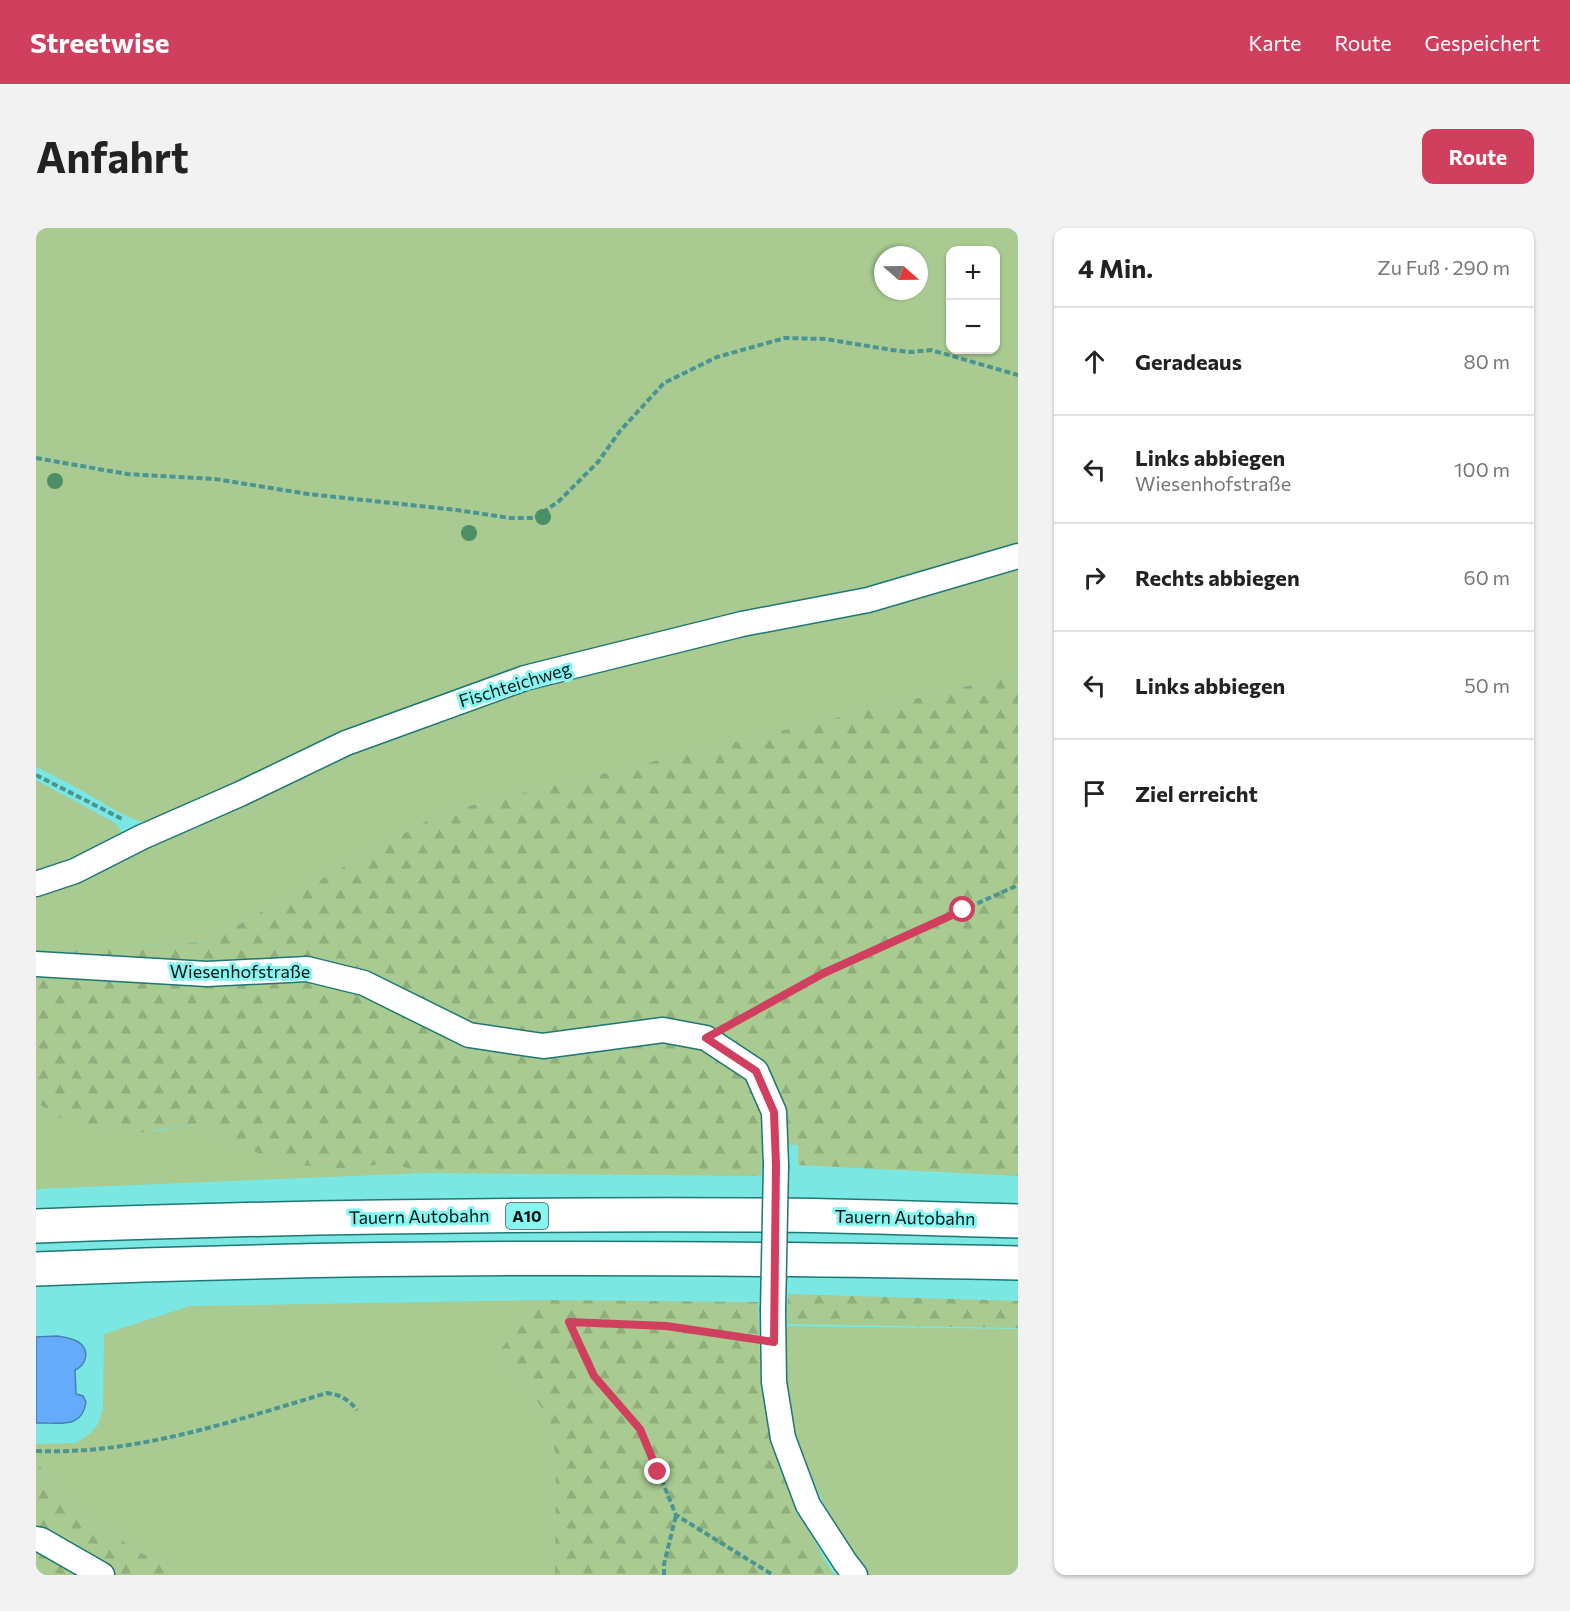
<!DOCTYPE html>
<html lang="de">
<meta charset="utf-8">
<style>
:root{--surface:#fff;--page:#f2f2f2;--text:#222;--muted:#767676;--line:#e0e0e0;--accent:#d0405e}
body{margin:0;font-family:Commissioner,sans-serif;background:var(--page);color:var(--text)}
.controls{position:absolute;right:18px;top:18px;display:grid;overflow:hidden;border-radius:12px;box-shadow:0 2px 4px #0004}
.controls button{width:54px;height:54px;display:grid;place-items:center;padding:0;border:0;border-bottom:2px solid var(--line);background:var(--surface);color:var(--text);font:30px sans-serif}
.compass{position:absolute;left:838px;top:18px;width:54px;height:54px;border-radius:50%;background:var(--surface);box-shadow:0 2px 4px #0004;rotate:110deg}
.stop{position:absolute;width:18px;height:18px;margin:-14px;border:4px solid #d0405e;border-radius:50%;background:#fff}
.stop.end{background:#d0405e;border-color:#fff;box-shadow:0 2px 6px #0008}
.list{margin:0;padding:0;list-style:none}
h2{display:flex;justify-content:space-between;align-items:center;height:78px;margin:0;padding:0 24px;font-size:26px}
h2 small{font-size:20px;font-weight:400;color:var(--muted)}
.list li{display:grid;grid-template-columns:39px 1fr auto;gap:18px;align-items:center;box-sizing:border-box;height:108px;padding:0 24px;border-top:2px solid var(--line)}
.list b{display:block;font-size:22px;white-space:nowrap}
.list p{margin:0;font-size:20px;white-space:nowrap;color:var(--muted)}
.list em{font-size:20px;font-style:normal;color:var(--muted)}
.icon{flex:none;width:33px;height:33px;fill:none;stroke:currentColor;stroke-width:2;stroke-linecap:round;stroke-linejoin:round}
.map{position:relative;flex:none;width:982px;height:1347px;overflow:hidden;border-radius:12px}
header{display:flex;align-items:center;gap:36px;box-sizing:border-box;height:84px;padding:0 30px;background:var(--accent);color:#fff}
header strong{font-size:28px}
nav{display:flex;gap:33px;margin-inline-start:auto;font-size:21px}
.intro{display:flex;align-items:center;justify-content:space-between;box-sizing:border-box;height:144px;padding:0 36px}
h1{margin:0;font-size:42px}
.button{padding:15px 27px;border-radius:12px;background:var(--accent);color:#fff;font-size:21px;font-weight:700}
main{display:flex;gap:36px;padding:0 36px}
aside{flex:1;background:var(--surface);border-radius:12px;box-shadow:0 2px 4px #0004}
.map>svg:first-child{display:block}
.green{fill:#a9ca91;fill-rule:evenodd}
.forest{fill:url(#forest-firs)}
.water{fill:#64acfb;stroke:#467fb6;stroke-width:1.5}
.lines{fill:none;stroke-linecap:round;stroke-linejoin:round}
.minor-casing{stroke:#1d7775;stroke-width:27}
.highway-casing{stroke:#1d7775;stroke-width:36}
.path{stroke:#4a9492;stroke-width:4;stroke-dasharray:6 3;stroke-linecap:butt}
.minor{stroke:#fff;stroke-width:24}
.highway{stroke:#fff;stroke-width:33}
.minor-bridge-casing{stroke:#1d7775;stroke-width:27;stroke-linecap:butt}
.minor-bridge{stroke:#fff;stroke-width:24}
.tree{fill:#4c8e66}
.route{stroke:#d0405e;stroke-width:8}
.labels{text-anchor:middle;stroke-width:6;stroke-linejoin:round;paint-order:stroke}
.shield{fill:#88f5f0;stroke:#295957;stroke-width:1.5}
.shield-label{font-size:16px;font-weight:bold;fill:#001615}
.street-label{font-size:18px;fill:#001615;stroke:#88f5f0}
</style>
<header>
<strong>Streetwise</strong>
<nav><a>Karte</a><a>Route</a><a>Gespeichert</a></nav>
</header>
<div class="intro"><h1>Anfahrt</h1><a class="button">Route</a></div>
<main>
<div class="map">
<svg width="982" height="1347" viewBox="0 0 982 1347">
<defs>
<pattern id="forest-firs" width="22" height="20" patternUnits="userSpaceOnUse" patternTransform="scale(1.5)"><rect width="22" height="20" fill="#a9ca91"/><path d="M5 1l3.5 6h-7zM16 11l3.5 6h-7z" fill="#90ad7c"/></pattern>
</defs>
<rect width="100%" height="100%" fill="#7ae7e3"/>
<g class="green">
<path d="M0 0H982V322L848 362 554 425 119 596C95 594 75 579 55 568 37 557 18 548 0 539ZM915 22H960V122H915ZM847 27H883V63H847Z"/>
<polygon points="982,334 982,446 407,584 171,714 0,722 0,661 449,467"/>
<polygon points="0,552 79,595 84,601 84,608 0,649"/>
<polygon points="0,874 22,888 122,903 158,896 247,936 314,941 352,935 390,945 0,961"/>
<polygon points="509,1072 461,1125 494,1161 515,1196 520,1230 519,1347 141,1347 38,1283 0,1233 0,1216 40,1215 55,1205 62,1196 67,1181 68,1106 154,1078"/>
<polygon points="750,1098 982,1101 982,1347 830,1347 802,1307 766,1229 750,1166"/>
<polygon points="758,1272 790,1335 799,1347 793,1347 763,1319"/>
</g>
<g class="forest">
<polygon points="982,446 982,948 762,937 762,917 727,915 725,948 390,945 352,935 314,941 247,936 158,896 91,907 25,890 0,874 0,722 171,714 407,584"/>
<polygon points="752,1066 982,1073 982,1100 751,1096"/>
<polygon points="509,1072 722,1074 725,1159 736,1210 758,1272 763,1319 793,1347 519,1347 520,1230 515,1196 494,1161 461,1125"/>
<polygon points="0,1233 38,1283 141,1347 0,1347"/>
</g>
<path class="water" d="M21 1108C29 1109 40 1111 45 1116 54 1125 49 1138 39 1142L40 1166 47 1168 50 1174C46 1202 22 1194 0 1195V1109Z"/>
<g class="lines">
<defs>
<g id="minor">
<polyline points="0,656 39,643 106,609 204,566 310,515 489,450 706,396 832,372 982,328"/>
<polyline points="0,736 171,746 271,741 328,755 433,807 507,818 627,802 670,810 720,843 738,884 740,937"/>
<polyline points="737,1083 738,1154 747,1210 772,1277 809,1334 819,1347"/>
<polyline points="0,1311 5,1312 66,1347"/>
</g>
<g id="highway">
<path d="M0 998C238 989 477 986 716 987 804 987 893 991 982 993"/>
<path d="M0 1041C327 1027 655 1029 982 1035"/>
</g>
</defs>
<use href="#minor" class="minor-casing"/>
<use href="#highway" class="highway-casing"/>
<g class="path">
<polyline points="0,230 91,246 179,251 272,266 421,282 474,290 499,290 523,273 562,234 584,203 628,155 681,129 749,110 789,111 856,122 875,124 895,122 982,147"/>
<polyline points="0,547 88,592"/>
<polyline points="691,798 788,745 982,657"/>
<polyline points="716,1111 630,1098 533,1094 558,1148 605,1201 640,1287 737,1347"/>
<path d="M0 1223C100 1227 197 1193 291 1165 305 1167 312 1171 321 1182"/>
<polyline points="628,1347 628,1336 640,1287"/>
</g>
<use href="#minor" class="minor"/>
<use href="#highway" class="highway"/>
<defs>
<polyline id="minor-bridge" points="737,1083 740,937"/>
</defs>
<use href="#minor-bridge" class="minor-bridge-casing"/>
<use href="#minor-bridge" class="minor-bridge"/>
</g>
<g class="tree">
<circle cx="19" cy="253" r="8"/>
<circle cx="507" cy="289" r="8"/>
<circle cx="433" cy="305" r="8"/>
</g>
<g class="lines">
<polyline class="route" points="622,1244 604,1201 558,1148 533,1094 630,1098 738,1114 740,937 738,884 720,843 670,810 788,745 927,682"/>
</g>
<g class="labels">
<rect class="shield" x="470" y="975" width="42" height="26" rx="4.5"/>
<g class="shield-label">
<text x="491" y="994">A10</text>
</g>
<g class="street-label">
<text transform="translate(479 457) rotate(-17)" y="6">Fischteichweg</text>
<text x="204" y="750">Wiesenhofstraße</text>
<text transform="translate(383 989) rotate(-1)" y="6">Tauern Autobahn</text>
<text transform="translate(869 990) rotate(1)" y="6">Tauern Autobahn</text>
</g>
</g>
</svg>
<div class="controls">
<button>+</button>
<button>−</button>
</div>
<svg class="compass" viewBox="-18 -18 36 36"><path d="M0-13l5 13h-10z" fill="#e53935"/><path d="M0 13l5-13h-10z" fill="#767676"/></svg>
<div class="stop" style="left:927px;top:682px"></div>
<div class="stop end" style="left:622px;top:1244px"></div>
</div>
<aside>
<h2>4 Min.<small>Zu Fuß · 290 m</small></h2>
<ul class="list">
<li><svg class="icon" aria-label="ahead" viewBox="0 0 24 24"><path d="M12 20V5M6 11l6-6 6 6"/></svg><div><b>Geradeaus</b></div><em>80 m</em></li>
<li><svg class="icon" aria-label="left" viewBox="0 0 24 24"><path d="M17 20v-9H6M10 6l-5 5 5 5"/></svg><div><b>Links abbiegen</b><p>Wiesenhofstraße</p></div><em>100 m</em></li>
<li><svg class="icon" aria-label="right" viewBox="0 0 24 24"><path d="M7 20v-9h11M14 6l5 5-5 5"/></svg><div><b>Rechts abbiegen</b></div><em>60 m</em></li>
<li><svg class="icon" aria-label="left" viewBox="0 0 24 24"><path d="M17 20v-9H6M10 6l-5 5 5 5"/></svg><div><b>Links abbiegen</b></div><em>50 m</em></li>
<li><svg class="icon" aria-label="arrive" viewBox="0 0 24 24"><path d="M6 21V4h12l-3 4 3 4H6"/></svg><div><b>Ziel erreicht</b></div></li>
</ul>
</aside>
</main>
